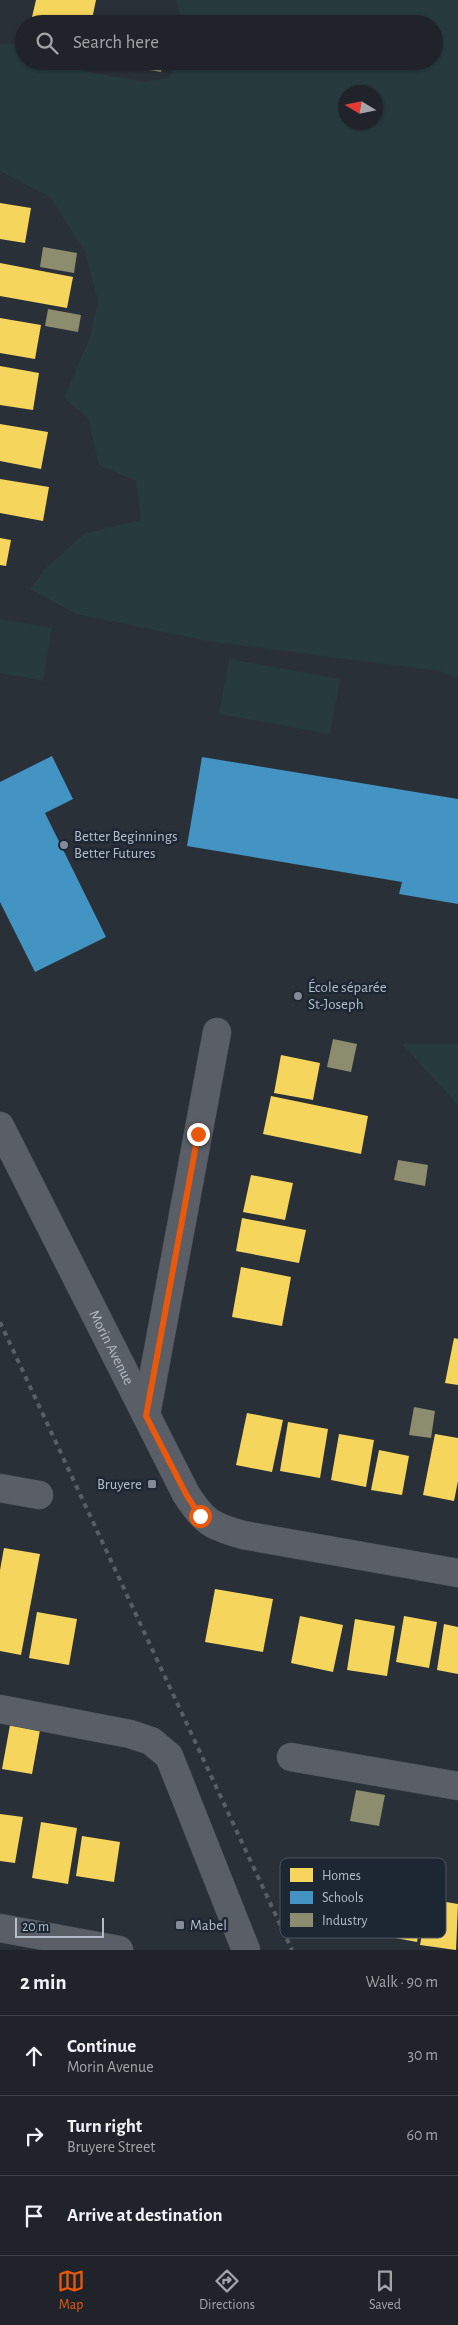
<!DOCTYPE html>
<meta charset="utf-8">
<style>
:root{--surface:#20242a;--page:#2d3036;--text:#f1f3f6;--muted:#a2a4a8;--line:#3d4147;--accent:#ea580c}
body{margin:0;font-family:"Alegreya Sans",sans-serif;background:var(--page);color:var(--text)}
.compass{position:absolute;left:338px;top:85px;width:45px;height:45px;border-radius:50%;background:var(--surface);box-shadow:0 1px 4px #0004;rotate:280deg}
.scale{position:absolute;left:15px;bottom:12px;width:89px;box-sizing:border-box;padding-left:5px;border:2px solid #b4bcc9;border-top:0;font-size:14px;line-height:18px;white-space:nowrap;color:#b4bcc9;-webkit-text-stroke:4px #1d2633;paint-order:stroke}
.stop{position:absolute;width:15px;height:15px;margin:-11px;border:4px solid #ea580c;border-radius:50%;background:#fff}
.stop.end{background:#ea580c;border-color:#fff;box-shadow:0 1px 5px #0008}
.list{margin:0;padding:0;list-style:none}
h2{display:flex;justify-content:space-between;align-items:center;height:65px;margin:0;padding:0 20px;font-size:21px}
h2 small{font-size:16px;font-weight:400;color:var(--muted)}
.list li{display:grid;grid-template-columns:32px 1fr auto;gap:15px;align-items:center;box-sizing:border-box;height:80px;padding:0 20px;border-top:1px solid var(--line)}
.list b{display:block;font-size:19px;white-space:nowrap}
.list p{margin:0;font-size:16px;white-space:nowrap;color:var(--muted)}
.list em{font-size:16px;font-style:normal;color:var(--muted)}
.icon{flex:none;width:28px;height:28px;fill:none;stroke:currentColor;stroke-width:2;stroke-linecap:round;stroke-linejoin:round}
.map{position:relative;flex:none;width:458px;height:1950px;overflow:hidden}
.search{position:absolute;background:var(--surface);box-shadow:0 1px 4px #0004;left:15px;right:15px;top:15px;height:55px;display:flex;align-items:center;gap:12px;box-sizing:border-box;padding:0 18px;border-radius:28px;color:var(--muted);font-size:19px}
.sheet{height:305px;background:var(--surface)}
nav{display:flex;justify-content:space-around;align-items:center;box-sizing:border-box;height:70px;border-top:1px solid var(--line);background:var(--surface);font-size:14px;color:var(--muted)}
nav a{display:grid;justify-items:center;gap:2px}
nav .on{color:var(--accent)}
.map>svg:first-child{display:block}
.green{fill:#273a3e;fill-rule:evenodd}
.homes{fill:#f6d55c}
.schools{fill:#4393c3}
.industry{fill:#8c8c6e}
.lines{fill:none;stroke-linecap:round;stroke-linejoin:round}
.minor-casing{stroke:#484c53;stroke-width:29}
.minor{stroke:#5a5e66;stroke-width:28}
.rail{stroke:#595d64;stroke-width:4;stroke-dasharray:5 5;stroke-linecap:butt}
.route{stroke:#ea580c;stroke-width:6}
.poi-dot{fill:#848b96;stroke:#1d2633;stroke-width:2}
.labels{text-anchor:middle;stroke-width:5;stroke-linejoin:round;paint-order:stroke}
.poi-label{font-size:15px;fill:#b4bcc9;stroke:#1d2633;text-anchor:start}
.street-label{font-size:15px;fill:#b4bcc9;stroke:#1d2633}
.key{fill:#1d2633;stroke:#4a5360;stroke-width:1}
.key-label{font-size:14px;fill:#b4bcc9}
</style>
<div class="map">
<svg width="458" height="1950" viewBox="0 0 458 1950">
<rect width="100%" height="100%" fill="#2a3038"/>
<g class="green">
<path d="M176 0H458V677L439 671 207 641 76 614 30 589 47 567 85 533 141 520 136 481 99 465 88 418 64 398 90 337 98 301 85 252 50 197 0 171V44H24V61H65L83 71 145 82 169 78 178 61H434V24H183ZM376 92V122H346V92Z"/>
<polygon points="0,619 52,628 43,681 0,673"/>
<polygon points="229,659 340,679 330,734 219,714"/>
<polygon points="402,1044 458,1044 458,1105"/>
</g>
<g class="homes">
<polygon points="36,0 96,0 91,24 68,24 32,17"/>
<polygon points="0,203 31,208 25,243 0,239"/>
<polygon points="0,263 73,277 67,308 0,296"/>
<polygon points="0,318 41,325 35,359 0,353"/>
<polygon points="0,366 39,373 33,410 0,405"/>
<polygon points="0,424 48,432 41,469 0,461"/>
<polygon points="0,479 49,487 43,521 0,513"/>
<polygon points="0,538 11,540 6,566 0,565"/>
<polygon points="281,1055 320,1063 313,1100 274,1093"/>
<polygon points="271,1096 368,1116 361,1154 263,1134"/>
<polygon points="251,1175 293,1183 285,1220 243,1212"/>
<polygon points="242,1218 306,1230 299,1263 236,1251"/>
<polygon points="241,1267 291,1277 282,1326 232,1317"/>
<polygon points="454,1338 458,1339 458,1385 445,1383"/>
<polygon points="247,1413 283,1420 272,1472 236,1465"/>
<polygon points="288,1422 328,1429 320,1478 280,1471"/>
<polygon points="339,1434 374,1440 366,1487 331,1480"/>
<polygon points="435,1434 458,1438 458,1481 454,1501 423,1495"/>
<polygon points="379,1450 409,1456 402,1495 371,1490"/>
<polygon points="4,1548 40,1554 21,1655 0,1651 0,1570"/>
<polygon points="215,1589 273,1599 263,1652 205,1642"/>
<polygon points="37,1612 77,1619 69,1665 29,1658"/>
<polygon points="300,1616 343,1625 333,1672 291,1663"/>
<polygon points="404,1616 437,1622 429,1668 396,1662"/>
<polygon points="355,1619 395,1626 387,1676 347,1670"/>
<polygon points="444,1624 458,1627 458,1674 437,1670"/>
<polygon points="10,1725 40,1730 32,1774 2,1769"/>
<polygon points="0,1814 23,1817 15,1863 0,1861"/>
<polygon points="41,1822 77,1828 68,1884 32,1878"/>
<polygon points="82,1836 120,1842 114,1882 76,1876"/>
<polygon points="393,1889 426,1895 417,1942 385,1936"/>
<polygon points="428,1899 458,1904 456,1950 420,1945"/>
</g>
<g class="schools">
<polygon points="52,756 73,799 45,813 106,937 35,972 0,902 0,782"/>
<polygon points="202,757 458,799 458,904 399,894 402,882 187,846"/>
</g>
<g class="industry">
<polygon points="111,61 163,61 161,72 110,63"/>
<polygon points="43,247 77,253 74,273 40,267"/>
<polygon points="48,309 81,315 78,332 45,326"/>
<polygon points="333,1039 357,1044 351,1072 327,1067"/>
<polygon points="398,1160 428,1165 425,1186 394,1180"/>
<polygon points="414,1407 435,1411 431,1438 409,1435"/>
<polygon points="356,1790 385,1795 379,1826 350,1821"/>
</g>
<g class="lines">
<defs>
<g id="minor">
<path id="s1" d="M0 1126 186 1494C204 1522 211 1526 243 1535L458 1573"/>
<polyline points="146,1415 217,1032"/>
<polyline points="0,1488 39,1495"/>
<polyline points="0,1709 130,1734 151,1741 169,1756 246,1950"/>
<polyline points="291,1757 458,1786"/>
<polyline points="0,1928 119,1950"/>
</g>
</defs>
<use href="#minor" class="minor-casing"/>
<use href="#minor" class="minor"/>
<polyline class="rail" points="0,1322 292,1950"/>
</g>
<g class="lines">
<polyline class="route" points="198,1134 146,1416 186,1494 200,1516"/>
</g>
<g class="poi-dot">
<circle cx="64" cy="845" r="5"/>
<circle cx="298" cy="996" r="5"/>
<rect x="147" y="1479" width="10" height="10" rx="2.5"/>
<rect x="175" y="1920" width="10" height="10" rx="2.5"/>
</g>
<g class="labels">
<g class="poi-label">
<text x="74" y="841">Better Beginnings<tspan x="74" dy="17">Better Futures</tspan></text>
<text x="308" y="992">École séparée<tspan x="308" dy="17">St-Joseph</tspan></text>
<text x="142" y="1489" text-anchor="end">Bruyere</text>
<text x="190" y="1930">Mabel</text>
</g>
<g class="street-label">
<text dy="5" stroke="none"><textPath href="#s1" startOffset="248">Morin Avenue</textPath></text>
</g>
</g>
<rect x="280" y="1858" width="166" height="80" rx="8" class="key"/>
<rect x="290" y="1868" width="23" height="14" fill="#f6d55c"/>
<rect x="290" y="1891" width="23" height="13" fill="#4393c3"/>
<rect x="290" y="1913" width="23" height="14" fill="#8c8c6e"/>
<g class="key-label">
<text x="322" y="1880">Homes</text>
<text x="322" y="1902">Schools</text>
<text x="322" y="1925">Industry</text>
</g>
</svg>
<svg class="compass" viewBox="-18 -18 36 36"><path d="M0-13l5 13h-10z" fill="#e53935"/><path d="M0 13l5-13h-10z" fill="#a2a4a8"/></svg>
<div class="scale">20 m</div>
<div class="stop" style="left:200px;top:1516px"></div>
<div class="stop end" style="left:198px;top:1134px"></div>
<div class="search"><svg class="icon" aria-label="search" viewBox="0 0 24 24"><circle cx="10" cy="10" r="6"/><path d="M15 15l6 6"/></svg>Search here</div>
</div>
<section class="sheet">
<h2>2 min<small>Walk · 90 m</small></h2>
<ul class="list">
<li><svg class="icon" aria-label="ahead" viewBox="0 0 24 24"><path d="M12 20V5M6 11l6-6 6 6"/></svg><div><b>Continue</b><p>Morin Avenue</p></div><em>30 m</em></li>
<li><svg class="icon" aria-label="right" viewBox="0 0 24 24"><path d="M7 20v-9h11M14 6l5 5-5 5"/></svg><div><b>Turn right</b><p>Bruyere Street</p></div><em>60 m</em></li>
<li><svg class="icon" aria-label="arrive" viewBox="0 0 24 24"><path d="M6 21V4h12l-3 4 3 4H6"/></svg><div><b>Arrive at destination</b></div></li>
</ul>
</section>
<nav>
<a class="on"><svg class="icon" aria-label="map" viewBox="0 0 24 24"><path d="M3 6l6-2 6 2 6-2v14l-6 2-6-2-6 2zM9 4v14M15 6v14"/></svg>Map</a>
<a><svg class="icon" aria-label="directions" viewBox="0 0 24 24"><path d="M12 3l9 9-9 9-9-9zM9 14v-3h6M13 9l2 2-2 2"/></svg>Directions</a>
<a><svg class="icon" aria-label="saved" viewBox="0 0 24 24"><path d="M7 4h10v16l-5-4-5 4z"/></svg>Saved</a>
</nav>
